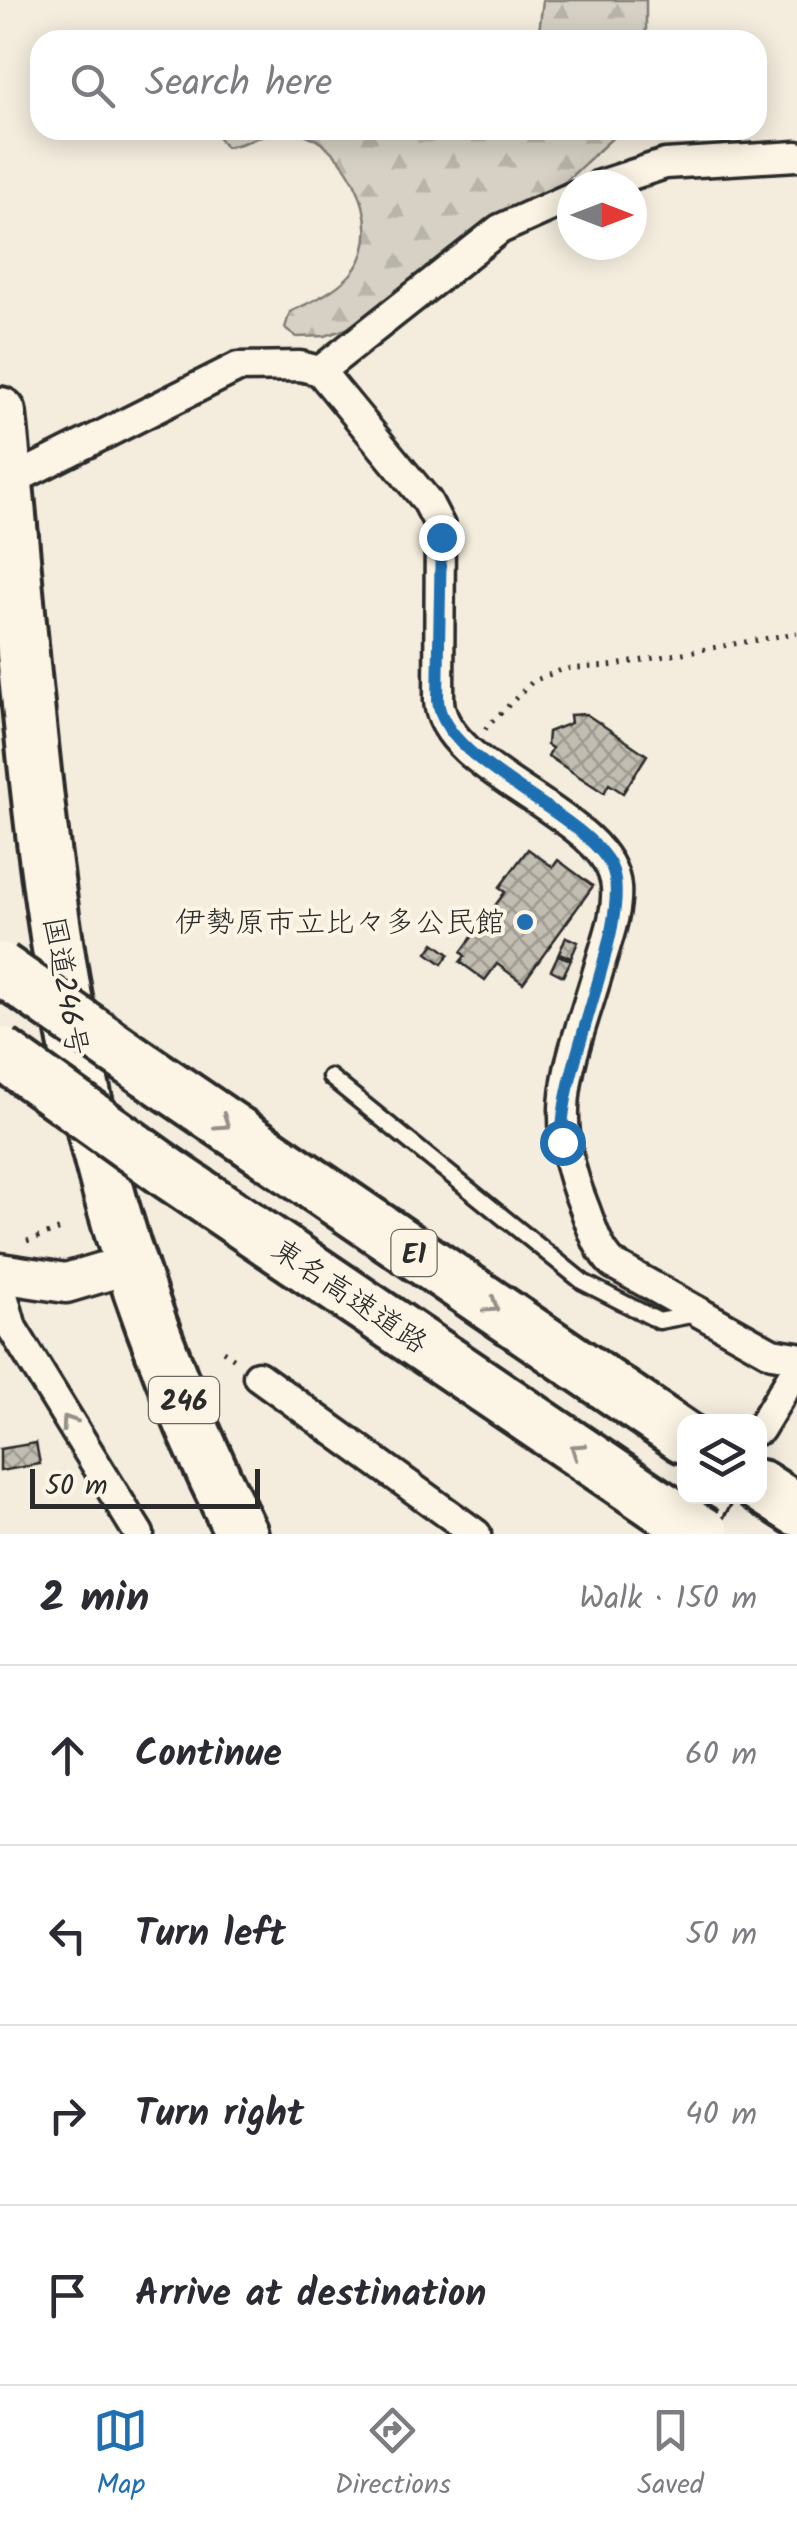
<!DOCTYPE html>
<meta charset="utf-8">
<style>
:root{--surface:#fff;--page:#f7f7f7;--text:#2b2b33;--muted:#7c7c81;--line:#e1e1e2;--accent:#1f6fb2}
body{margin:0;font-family:Kalam,"Klee One",sans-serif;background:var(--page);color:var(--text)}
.controls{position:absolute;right:30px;bottom:30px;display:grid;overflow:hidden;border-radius:20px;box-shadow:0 5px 25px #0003}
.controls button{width:90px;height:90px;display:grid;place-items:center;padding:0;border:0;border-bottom:2px solid var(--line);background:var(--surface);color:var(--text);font:50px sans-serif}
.compass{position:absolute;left:557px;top:170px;width:90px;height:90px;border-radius:50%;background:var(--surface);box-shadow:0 5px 25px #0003;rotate:90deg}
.scale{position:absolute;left:30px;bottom:25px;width:230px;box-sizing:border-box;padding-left:10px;border:5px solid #2b2b2b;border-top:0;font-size:28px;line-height:35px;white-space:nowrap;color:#2b2b2b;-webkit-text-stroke:8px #fcf5e5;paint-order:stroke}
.stop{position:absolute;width:30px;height:30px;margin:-22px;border:8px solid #1f6fb2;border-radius:50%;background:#fff}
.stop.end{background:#1f6fb2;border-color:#fff;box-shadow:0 2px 10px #0008}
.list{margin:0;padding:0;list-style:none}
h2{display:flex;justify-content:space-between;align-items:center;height:130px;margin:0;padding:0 40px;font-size:42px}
h2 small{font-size:32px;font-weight:400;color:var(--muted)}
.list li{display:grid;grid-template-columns:65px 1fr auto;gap:30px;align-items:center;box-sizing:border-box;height:180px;padding:0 40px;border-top:2px solid var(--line)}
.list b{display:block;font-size:38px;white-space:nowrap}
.list em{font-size:32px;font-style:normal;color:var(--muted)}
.icon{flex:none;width:55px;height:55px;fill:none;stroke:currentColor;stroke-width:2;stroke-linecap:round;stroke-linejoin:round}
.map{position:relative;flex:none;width:797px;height:1534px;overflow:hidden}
.search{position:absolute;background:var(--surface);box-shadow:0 5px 25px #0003;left:30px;right:30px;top:30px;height:110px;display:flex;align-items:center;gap:25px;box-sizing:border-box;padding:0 35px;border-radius:30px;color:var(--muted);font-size:38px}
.sheet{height:850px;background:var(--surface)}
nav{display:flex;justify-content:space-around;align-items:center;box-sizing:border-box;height:140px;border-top:2px solid var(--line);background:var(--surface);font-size:28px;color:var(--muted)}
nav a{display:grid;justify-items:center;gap:5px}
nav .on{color:var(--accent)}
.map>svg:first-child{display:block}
.forest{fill:url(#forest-firs);stroke:#807e78;stroke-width:2.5}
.building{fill:url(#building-cross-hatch);stroke:#2b2b2b;stroke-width:2.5}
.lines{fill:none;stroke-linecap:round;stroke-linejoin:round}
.lane-casing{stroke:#2b2b2b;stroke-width:21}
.street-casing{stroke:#2b2b2b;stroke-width:35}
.secondary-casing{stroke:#2b2b2b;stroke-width:45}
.highway-casing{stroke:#2b2b2b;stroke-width:58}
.path{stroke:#2b2b2b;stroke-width:5;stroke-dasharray:2.5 8;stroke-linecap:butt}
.lane{stroke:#fcf5e5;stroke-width:14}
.street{stroke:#fcf5e5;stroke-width:28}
.secondary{stroke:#fcf5e5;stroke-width:38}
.highway{stroke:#fcf5e5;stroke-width:50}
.highway-bridge-casing{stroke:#2b2b2b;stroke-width:58;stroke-linecap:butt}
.highway-bridge{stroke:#fcf5e5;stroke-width:50}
.oneway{stroke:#949088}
.route{stroke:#1f6fb2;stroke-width:12}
.poi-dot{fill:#1f6fb2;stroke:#fcf5e5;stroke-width:4}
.labels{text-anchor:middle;stroke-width:8;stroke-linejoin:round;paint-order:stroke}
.shield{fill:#fcf5e5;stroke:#6a6863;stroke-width:2.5}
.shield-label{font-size:28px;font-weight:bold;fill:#2b2b2b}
.poi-label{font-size:30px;fill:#2b2b2b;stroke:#fcf5e5;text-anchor:end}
.street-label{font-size:30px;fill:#2b2b2b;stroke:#fcf5e5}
</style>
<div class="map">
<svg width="797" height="1534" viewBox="0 0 797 1534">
<defs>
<pattern id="forest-firs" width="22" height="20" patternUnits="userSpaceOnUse" patternTransform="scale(2.5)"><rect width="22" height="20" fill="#d6d1c4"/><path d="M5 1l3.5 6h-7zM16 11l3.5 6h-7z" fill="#b8b4a9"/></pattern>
<pattern id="building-cross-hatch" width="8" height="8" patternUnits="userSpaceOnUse" patternTransform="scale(2.5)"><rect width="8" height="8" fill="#c2bdb1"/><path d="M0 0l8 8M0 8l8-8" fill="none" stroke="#9e9a90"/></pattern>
</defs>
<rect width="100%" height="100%" fill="#f4edde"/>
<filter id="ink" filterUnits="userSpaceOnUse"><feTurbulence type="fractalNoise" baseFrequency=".01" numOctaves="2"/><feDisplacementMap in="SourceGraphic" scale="20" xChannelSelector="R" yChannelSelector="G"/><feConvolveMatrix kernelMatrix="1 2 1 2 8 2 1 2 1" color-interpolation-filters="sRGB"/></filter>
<g filter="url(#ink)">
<g class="forest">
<polygon points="543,0 646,0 646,40 538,40"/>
<path d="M212 130H621L564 183 445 252 370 321 325 336 297 337 285 328 290 312C311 302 334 292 350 275 395 226 339 123 278 131 261 134 246 145 226 147Z"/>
</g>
<g class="building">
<polygon points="586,714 647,755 623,793 609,784 604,793 548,756 552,748 547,745 548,732 571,723 570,715"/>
<polygon points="528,849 553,867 558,860 593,886 523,983 497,964 485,980 460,962 465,956 461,952 505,892 499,888"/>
<polygon points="566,937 578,942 571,958 559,953"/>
<polygon points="434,943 449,954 442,964 427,953"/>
<polygon points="558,955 571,960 563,976 551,970"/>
<polygon points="36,1443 40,1464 0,1471 0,1449"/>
</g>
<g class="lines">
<defs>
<polyline id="lane" points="330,1077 583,1282 659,1321 696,1314"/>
<g id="street">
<polyline points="600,185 665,164 797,156"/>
<polyline points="320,371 500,229 572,197"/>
<path d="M7 483 238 367 300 366 320 371 427 501 440 526 439 700C442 773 611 814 616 887 618 912 608 937 601 961 574 1057 543 1105 583 1204 591 1224 597 1249 613 1264L772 1353 797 1357"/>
<polyline points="0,1284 12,1328 139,1534"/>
<polyline points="258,1376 476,1534"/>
<polyline points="760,1429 797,1368"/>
<polyline points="695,1534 718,1496"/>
</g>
<polyline id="secondary" points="0,1273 66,1283 130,1264"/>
<g id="highway">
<path d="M0 413C24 645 37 881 88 1109 120 1254 175 1401 242 1534"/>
<polyline points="143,1068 684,1437"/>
<polyline points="170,1174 658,1505"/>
<polyline points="760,1486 797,1510"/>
</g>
</defs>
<use href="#lane" class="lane-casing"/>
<use href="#street" class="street-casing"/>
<use href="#secondary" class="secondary-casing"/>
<use href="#highway" class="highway-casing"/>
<g class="path">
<polyline points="485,729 533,681 564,669 609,666 797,633"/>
<polyline points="27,1241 64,1228"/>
<polyline points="223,1351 235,1359"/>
</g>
<use href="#lane" class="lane"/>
<use href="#street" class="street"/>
<use href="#secondary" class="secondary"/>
<use href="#highway" class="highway"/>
<defs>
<g id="highway-bridge">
<polyline points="0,968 143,1068"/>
<polyline points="0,1052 170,1174"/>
<polyline points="658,1505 704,1534"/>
</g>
</defs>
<use href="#highway-bridge" class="highway-bridge-casing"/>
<use href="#highway-bridge" class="highway-bridge"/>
</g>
<defs><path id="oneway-chevron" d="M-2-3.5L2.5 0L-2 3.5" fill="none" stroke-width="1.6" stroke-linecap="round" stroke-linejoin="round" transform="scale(2.5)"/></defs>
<g class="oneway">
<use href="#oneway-chevron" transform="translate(223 1123) rotate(34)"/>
<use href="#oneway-chevron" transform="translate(492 1306) rotate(34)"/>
<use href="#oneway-chevron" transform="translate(68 1422) rotate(-123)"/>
<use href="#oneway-chevron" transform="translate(577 1450) rotate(-146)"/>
</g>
</g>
<g class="lines" filter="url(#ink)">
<path class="route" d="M441 537 438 700C442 763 581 809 611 866 636 915 557 1071 562 1142"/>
</g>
<circle class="poi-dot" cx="525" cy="922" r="10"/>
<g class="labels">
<g class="shield">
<rect x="391.5" y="1230" width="45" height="46" rx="8"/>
<rect x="149" y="1377" width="70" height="46" rx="8"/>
</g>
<g class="shield-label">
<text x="414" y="1263">E1</text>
<text x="184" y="1410">246</text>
</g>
<g class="poi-label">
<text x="505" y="932">伊勢原市立比々多公民館</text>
</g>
<g class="street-label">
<text transform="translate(66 986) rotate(80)" y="10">国道246号</text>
<text transform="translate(350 1296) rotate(34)" y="10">東名高速道路</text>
</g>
</g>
</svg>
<div class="controls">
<button><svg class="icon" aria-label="layers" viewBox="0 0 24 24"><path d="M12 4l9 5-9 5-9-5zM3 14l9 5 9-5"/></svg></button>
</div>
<svg class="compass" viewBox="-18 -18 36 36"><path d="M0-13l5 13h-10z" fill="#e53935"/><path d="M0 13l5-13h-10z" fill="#7c7c81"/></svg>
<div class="scale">50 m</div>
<div class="stop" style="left:562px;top:1142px"></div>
<div class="stop end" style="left:441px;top:537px"></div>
<div class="search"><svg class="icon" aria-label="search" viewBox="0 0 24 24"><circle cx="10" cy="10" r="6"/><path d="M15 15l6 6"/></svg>Search here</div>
</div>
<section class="sheet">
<h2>2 min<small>Walk · 150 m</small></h2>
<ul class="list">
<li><svg class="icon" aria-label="ahead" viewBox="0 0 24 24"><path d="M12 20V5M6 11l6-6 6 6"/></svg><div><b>Continue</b></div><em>60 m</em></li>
<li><svg class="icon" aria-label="left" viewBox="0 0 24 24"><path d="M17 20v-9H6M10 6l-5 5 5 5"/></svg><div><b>Turn left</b></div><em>50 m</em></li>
<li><svg class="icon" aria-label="right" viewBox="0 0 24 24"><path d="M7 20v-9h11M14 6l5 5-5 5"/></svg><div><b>Turn right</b></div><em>40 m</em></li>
<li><svg class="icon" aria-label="arrive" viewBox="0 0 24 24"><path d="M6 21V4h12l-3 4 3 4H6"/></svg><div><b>Arrive at destination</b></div></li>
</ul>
</section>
<nav>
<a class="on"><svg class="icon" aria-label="map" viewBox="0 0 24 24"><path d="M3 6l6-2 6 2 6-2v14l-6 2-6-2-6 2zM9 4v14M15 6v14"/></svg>Map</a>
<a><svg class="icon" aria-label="directions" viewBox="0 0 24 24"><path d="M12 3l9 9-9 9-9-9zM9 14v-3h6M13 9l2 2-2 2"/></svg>Directions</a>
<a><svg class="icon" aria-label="saved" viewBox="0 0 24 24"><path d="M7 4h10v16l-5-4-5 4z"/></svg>Saved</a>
</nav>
